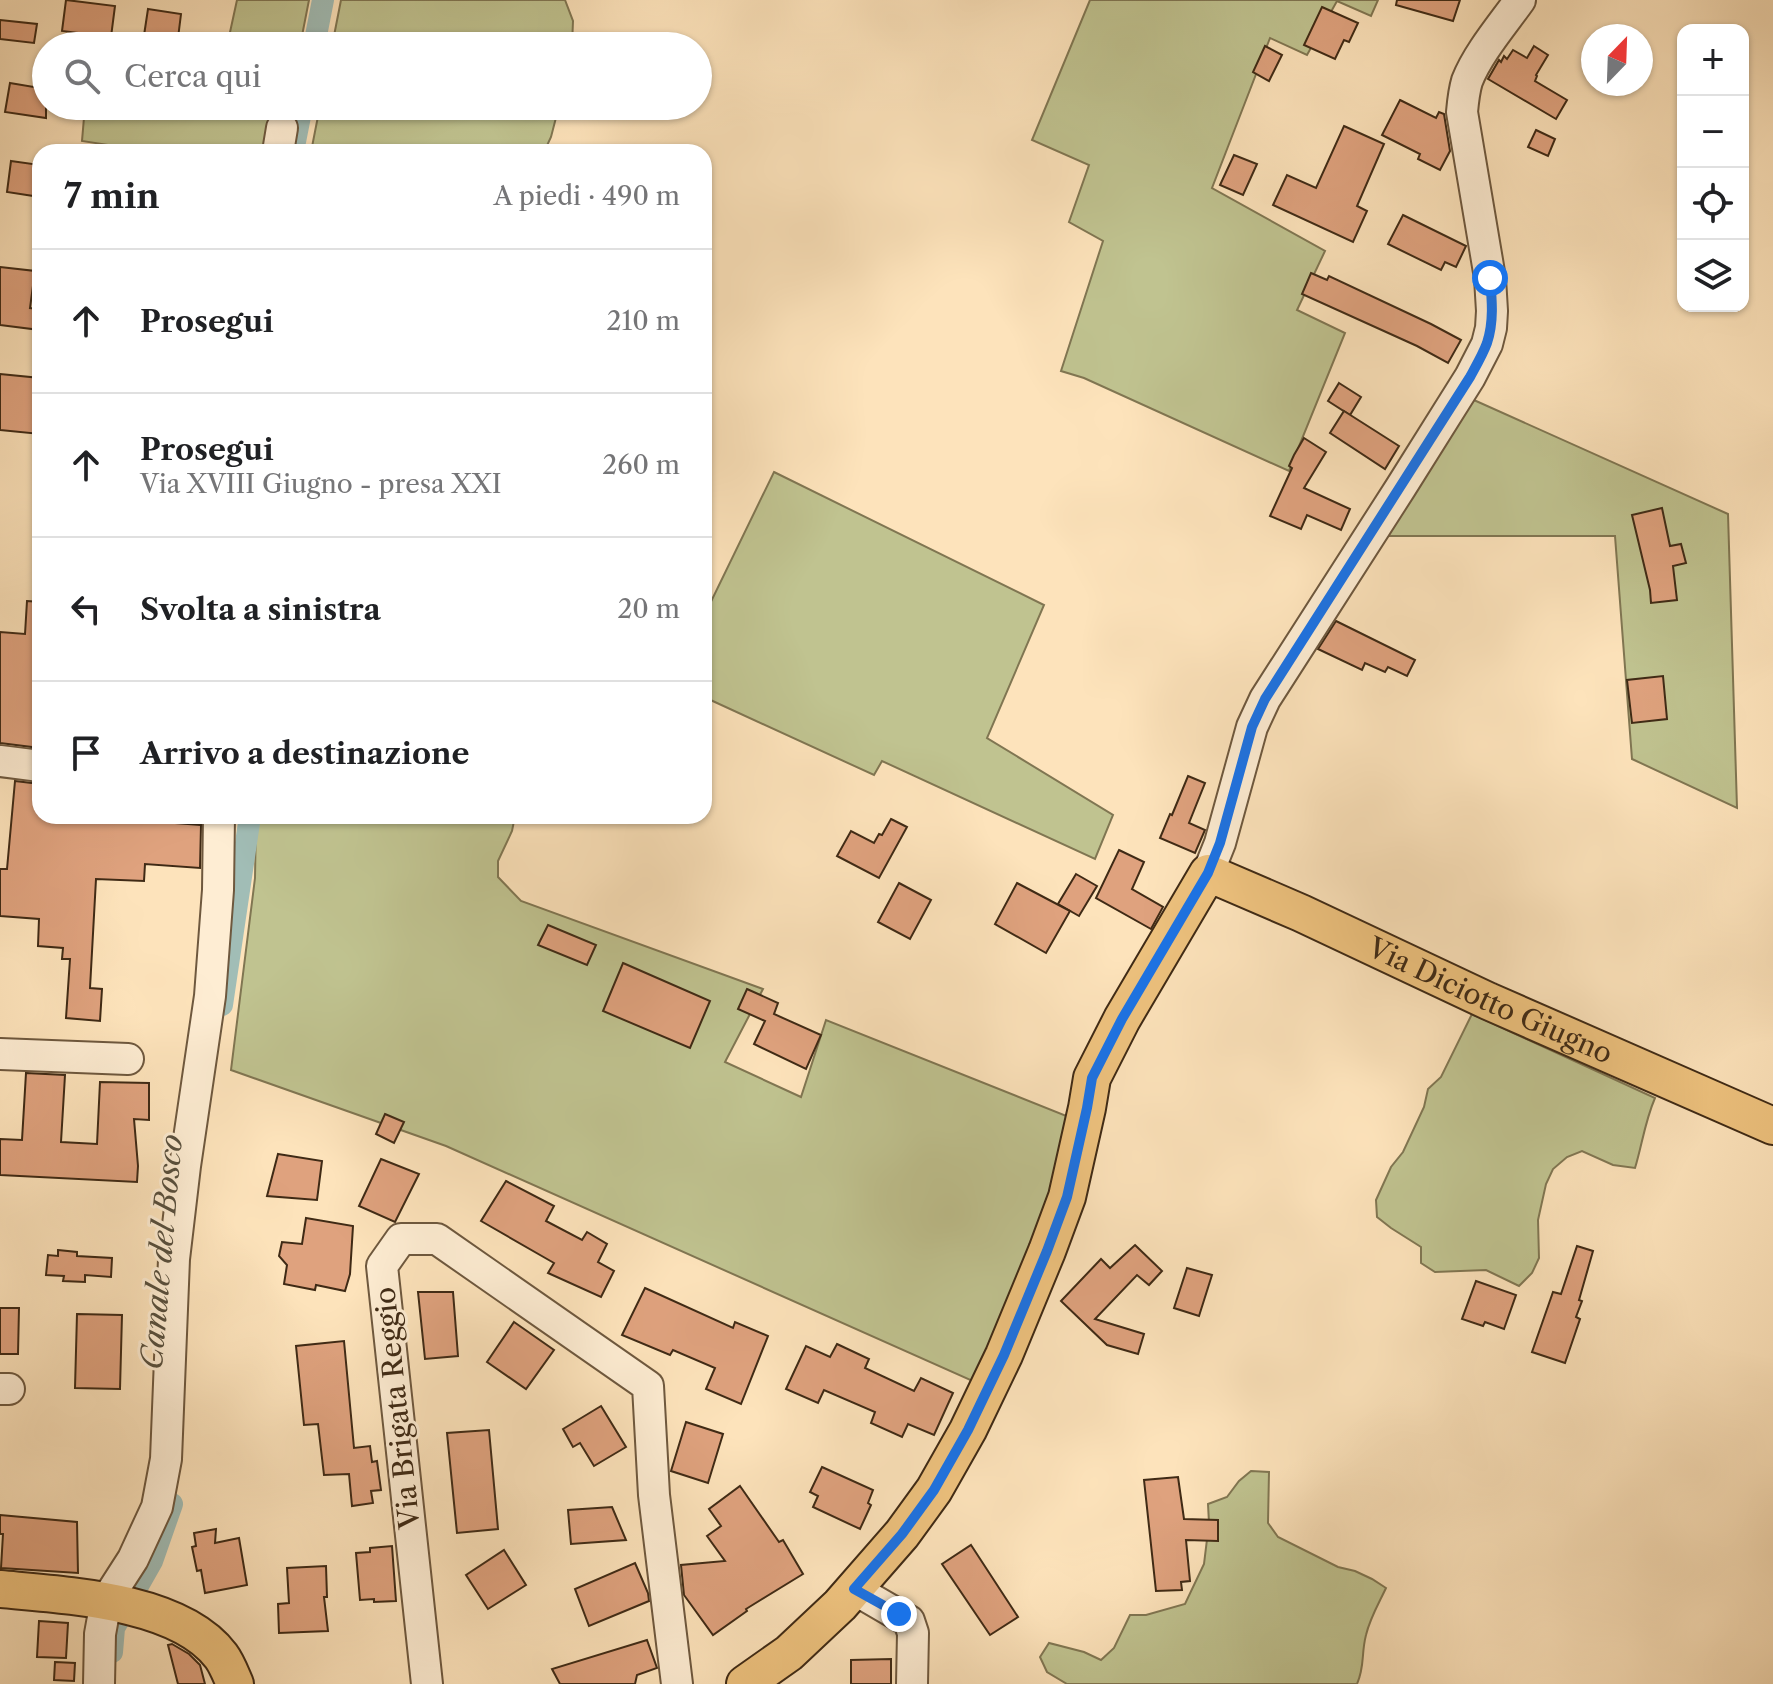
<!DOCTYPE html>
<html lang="it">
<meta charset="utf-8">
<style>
:root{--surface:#fff;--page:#f6f6f6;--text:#202124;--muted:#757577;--line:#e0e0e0}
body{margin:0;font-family:"Libre Caslon Text",serif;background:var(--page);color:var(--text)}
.controls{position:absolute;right:24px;top:24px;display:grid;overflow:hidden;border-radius:16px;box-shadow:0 2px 6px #0004}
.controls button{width:72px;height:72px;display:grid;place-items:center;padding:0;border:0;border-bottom:2px solid var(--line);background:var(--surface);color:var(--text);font:40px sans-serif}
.compass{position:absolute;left:1581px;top:24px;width:72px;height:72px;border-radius:50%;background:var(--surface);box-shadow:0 2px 6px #0004;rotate:23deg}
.stop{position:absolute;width:24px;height:24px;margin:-18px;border:6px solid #1a73e8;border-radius:50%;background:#fff}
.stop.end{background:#1a73e8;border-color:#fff;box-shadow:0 2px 8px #0008}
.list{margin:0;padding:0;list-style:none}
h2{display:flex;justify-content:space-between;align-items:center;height:104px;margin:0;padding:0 32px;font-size:34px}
h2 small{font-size:26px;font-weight:400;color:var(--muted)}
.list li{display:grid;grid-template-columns:52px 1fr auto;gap:24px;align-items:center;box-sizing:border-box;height:144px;padding:0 32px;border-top:2px solid var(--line)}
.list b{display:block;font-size:30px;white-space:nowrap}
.list p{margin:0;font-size:26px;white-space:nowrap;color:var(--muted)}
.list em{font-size:26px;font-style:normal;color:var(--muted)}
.icon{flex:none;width:44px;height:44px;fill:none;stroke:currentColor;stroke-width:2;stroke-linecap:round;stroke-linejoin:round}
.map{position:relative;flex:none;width:1773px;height:1684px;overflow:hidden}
.search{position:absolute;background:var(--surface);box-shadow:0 2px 6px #0004;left:32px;top:32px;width:680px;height:88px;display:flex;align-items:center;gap:20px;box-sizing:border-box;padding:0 28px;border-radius:44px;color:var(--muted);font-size:30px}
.panel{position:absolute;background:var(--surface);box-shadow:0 2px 6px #0004;left:32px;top:144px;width:680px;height:680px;border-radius:24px}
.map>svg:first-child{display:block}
.green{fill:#c0c390;stroke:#807652;stroke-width:2}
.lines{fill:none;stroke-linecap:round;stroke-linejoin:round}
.canal{stroke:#a1bdb6;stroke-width:22}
.building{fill:#dfa27e;stroke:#3f2a15;stroke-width:2}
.minor-casing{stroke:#6e583e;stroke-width:34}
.major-casing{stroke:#3f2a15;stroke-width:40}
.minor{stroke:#feedd3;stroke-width:30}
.major{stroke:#eec27e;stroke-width:36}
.route{stroke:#1a73e8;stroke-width:10}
.labels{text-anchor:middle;stroke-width:6;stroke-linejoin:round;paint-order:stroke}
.street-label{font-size:28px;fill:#3f2a15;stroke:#feedd3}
.water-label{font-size:30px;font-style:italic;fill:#584f3d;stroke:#feedd3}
</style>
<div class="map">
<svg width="1773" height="1684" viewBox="0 0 1773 1684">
<rect width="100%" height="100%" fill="#fde3bb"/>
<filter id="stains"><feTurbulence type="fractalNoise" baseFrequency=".0025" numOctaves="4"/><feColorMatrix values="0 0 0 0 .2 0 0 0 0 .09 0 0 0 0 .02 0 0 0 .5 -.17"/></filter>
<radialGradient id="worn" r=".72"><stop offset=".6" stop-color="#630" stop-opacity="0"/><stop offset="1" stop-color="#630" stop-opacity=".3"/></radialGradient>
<g class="green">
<polygon points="237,0 309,0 300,46 227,46"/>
<polygon points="341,0 565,0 573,21 572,46 332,46"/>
<polygon points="1090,0 1378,0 1371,16 1337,1 1307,55 1270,38 1212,188 1325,251 1297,310 1345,333 1289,471 1084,378 1061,371 1103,241 1069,222 1089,165 1032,140"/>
<polygon points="85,106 288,106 279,152 141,152 141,150 82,141"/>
<polygon points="320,106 559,106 551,137 544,152 311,152"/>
<polygon points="1456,392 1728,514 1737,808 1632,759 1615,536 1360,536"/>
<polygon points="774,472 1044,605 987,738 1113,815 1095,859 882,761 874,775 704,697 704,616"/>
<polygon points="256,816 515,816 512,831 498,861 498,877 521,901 763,989 725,1062 801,1097 826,1020 1079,1121 977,1383 446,1146 231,1070 255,878"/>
<path d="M1472 1014 1655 1098C1645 1121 1642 1145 1635 1168L1613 1165 1582 1151 1567 1157 1553 1169 1546 1184 1538 1220 1539 1258 1532 1273 1519 1286 1486 1270 1435 1272 1421 1263V1247L1391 1228 1377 1217 1376 1200 1391 1167 1403 1152 1424 1107 1428 1089 1441 1077Z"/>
<path d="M1251 1471 1269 1472 1268 1523 1278 1537 1338 1567 1355 1571 1372 1579 1386 1588C1379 1603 1370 1618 1366 1635 1361 1654 1365 1666 1357 1684H1067L1047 1672 1040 1657 1049 1643 1084 1652 1101 1660 1114 1648 1130 1615H1146L1185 1604 1204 1564 1209 1523 1208 1504 1227 1497 1239 1481Z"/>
</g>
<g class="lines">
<g class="canal">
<polyline points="314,46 323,0"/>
<polyline points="293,152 302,106"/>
<polyline points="222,1005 250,816"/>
<polyline points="112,1652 114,1628 152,1561 172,1504"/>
</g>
</g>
<g class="building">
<polygon points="66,0 115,6 111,37 62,31"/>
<polygon points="1397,0 1460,0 1453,21 1396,5"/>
<polygon points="1322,7 1358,23 1349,42 1344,40 1335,59 1304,45"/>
<polygon points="148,9 181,14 177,46 143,42"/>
<polygon points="0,20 37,24 34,43 0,39"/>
<polygon points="1265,46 1282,55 1269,81 1253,72"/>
<polygon points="1534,46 1548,55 1536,75 1537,76 1535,81 1567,100 1556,119 1488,79 1499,60 1501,62 1504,56 1507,59 1513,50 1527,58"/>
<polygon points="10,83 46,89 46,118 5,112"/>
<polygon points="1400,100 1436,118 1439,112 1444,114 1450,151 1440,170 1418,159 1420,154 1382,135"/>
<polygon points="1344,126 1384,144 1357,206 1367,211 1353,242 1273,205 1287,175 1316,188"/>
<polygon points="1536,130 1555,139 1548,156 1528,147"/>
<polygon points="1234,155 1257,164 1243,195 1220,185"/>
<polygon points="11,161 40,165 40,197 7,192"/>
<polygon points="1403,215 1466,246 1456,267 1445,262 1441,270 1388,244"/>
<polygon points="0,267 35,271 30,308 40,309 40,330 0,325"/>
<polygon points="1311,273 1327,280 1329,276 1431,324 1461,340 1448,363 1417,346 1302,294"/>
<polygon points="0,374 40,378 40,434 0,430"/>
<polygon points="1339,383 1361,397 1350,415 1328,401"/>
<polygon points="1344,411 1399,446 1385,469 1330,433"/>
<polygon points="1304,438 1326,452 1304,488 1350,509 1341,530 1307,515 1301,529 1270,516 1292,468 1289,466 1294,455"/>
<polygon points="1662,508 1670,546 1681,544 1686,563 1673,566 1677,600 1651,603 1650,590 1632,515"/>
<polygon points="27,601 40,602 40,748 0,743 0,632 25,634"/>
<polygon points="1336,621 1415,660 1407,676 1388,667 1385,672 1365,663 1362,670 1318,649"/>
<polygon points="1663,676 1667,719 1632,723 1627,680"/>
<polygon points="1188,776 1205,783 1189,823 1205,830 1195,853 1160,838 1170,814 1172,815"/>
<polygon points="15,781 40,784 40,816 150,816 150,821 201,825 200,868 145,864 144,881 96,879 90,988 102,989 100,1021 66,1018 70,959 62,959 63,948 38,946 39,919 0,916 0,869 7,869"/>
<polygon points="891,819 907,827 879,878 837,856 851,831 874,843 879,834 882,835"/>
<polygon points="1119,850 1144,862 1132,889 1163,907 1151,929 1096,898"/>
<polygon points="1076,874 1097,886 1079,916 1058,904"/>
<polygon points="899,883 931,900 910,939 878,922"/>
<polygon points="1017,883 1070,911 1046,953 995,924"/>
<polygon points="548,925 596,945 587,965 538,945"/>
<polygon points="623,963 710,1001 690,1048 603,1011"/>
<polygon points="747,989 778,1003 774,1014 821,1035 806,1069 754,1044 765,1021 738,1009"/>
<polygon points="26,1073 65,1075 61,1142 97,1144 100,1082 149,1083 149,1120 134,1119 138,1166 137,1182 0,1175 0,1139 22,1140"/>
<polygon points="385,1114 404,1122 394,1143 376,1134"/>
<polygon points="278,1154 322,1161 317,1200 267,1196"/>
<polygon points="381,1159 419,1174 395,1222 359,1206"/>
<polygon points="506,1181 554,1206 546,1221 582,1240 587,1232 607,1244 598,1262 614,1271 601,1297 548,1273 554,1263 481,1221"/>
<polygon points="306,1218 353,1226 350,1274 345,1291 316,1285 315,1290 284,1284 287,1265 279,1256 282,1242 302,1244"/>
<polygon points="1135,1245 1162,1271 1149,1285 1137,1275 1095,1319 1144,1334 1138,1354 1107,1345 1061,1301 1101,1259 1110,1268"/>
<polygon points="1577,1246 1593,1251 1579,1300 1582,1301 1576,1317 1580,1319 1565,1363 1532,1352 1553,1292 1561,1294"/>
<polygon points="58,1250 77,1252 77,1256 112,1258 111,1277 85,1275 85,1282 63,1281 64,1276 46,1275 48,1255 58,1256"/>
<polygon points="1187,1268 1212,1275 1199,1316 1174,1308"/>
<polygon points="1476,1281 1516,1295 1504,1329 1485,1322 1483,1326 1462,1319"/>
<polygon points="645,1288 733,1328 735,1322 768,1336 741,1404 706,1389 715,1368 673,1350 670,1355 622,1335"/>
<polygon points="418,1292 453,1292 458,1356 425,1359"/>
<polygon points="0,1308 19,1308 18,1354 0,1354"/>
<polygon points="77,1314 122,1315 120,1389 75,1388"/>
<polygon points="514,1322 554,1350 526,1389 487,1362"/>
<polygon points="344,1341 354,1448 370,1446 372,1462 377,1461 381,1490 371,1491 373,1503 352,1506 349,1474 324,1475 318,1424 304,1425 296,1346"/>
<polygon points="837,1344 869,1359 865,1368 914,1391 921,1378 953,1393 934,1435 908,1424 902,1437 871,1423 875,1412 824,1390 818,1403 786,1389 806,1346 830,1357"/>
<polygon points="601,1406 626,1447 594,1466 580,1443 573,1447 563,1429"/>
<polygon points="686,1422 723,1434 708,1483 671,1471"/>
<polygon points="489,1430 498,1529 457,1533 447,1433"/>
<polygon points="822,1467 873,1490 868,1503 871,1505 860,1529 813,1507 818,1496 810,1492"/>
<polygon points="1178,1477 1184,1519 1218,1520 1218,1541 1186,1540 1190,1581 1181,1582 1182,1590 1156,1591 1144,1480"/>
<polygon points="740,1486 779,1542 783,1540 803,1574 746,1609 747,1611 713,1635 684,1595 681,1565 725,1561 707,1536 721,1526 709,1509"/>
<polygon points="612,1507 626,1540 571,1544 568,1510"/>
<polygon points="0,1515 77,1522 78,1573 1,1568 3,1534 0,1534"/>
<polygon points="216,1529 215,1543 239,1538 247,1585 205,1593 201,1570 197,1571 192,1547 196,1546 194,1533"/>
<polygon points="971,1545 1018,1617 990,1635 942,1564"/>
<polygon points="392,1546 396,1601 374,1602 374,1599 360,1600 356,1553 370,1552 370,1548"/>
<polygon points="504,1550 526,1585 488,1609 466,1575"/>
<polygon points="635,1563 648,1593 649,1601 589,1626 575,1589"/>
<polygon points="326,1566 327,1597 324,1597 328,1631 279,1633 278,1604 289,1603 287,1568"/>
<polygon points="39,1621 68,1623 66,1658 37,1657"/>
<polygon points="647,1640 657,1668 637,1675 635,1684 560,1684 552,1669"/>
<polygon points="172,1644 189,1654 200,1665 205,1684 178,1684 168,1645"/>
<polygon points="891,1659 891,1684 851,1684 851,1660"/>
<polygon points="55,1662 75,1663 74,1681 54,1680"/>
</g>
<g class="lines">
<defs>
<g id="minor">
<polyline points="278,152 282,128"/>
<polyline points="0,761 40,766"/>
<path d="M1208 873 1220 843 1252 727 1265 699 1401 487 1470 377 1487 344 1491 328 1492 311 1490 278 1462 112C1463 101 1464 91 1467 81 1478 53 1503 24 1520 0"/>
<polyline points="0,1054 128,1059"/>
<polyline points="0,1389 9,1389"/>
<polyline points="854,1589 909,1621 913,1633 912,1684"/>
<polyline points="99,1684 100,1634 106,1601 133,1559 157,1507 166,1459 174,1259 185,1166 210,996 218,890 219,816"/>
<polyline points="427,1684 382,1266 401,1239 437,1239 648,1386 654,1495 677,1684"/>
</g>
<g id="major">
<path d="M0 1589C64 1595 179 1600 221 1656 227 1664 231 1675 235 1684"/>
<path id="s1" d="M745 1684 789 1653 840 1605 902 1534 934 1490 968 1430 1004 1355 1047 1251 1067 1197 1087 1108 1092 1078 1122 1019 1208 873 1301 913 1488 1001 1773 1126"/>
</g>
</defs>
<use href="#minor" class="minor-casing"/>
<use href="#major" class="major-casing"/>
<use href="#minor" class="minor"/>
<use href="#major" class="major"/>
</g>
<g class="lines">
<path class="route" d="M899 1614 854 1589 902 1534 934 1490 968 1430 1004 1355 1047 1251 1067 1197 1087 1108 1092 1078 1122 1019 1208 873 1220 843 1252 727 1265 699 1470 377C1476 366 1483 354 1487 343 1494 322 1492 300 1490 278"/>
</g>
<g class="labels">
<g class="street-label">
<text dy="10" stroke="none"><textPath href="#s1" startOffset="1262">Via Diciotto Giugno</textPath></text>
<text transform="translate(397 1408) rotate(-96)" y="10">Via Brigata Reggio</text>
</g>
<g class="water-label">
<text transform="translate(162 1252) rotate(-85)" y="10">Canale del Bosco</text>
</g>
</g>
<rect width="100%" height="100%" filter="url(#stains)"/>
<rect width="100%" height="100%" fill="url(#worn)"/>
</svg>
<div class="controls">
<button>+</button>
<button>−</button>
<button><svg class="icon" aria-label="locate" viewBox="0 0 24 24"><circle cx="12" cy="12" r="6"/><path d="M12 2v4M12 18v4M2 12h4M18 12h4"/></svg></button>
<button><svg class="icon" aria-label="layers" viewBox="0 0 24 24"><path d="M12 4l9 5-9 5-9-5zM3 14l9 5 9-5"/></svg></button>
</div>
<svg class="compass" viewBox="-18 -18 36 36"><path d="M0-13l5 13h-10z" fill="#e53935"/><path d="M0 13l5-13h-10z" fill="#757577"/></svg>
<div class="stop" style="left:1490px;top:278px"></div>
<div class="stop end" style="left:899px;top:1614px"></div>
<div class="search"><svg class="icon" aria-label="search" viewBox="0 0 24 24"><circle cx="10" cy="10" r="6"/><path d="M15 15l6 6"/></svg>Cerca qui</div>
<section class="panel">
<h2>7 min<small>A piedi · 490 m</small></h2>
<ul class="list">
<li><svg class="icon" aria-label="ahead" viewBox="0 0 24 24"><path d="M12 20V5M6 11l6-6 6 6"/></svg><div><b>Prosegui</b></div><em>210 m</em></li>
<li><svg class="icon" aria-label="ahead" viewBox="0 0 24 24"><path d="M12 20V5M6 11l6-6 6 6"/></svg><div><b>Prosegui</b><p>Via XVIII Giugno - presa XXI</p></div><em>260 m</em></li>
<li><svg class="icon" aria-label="left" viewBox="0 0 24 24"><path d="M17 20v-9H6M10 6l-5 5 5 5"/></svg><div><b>Svolta a sinistra</b></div><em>20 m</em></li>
<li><svg class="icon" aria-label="arrive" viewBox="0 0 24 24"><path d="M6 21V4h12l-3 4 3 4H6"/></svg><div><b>Arrivo a destinazione</b></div></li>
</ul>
</section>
</div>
